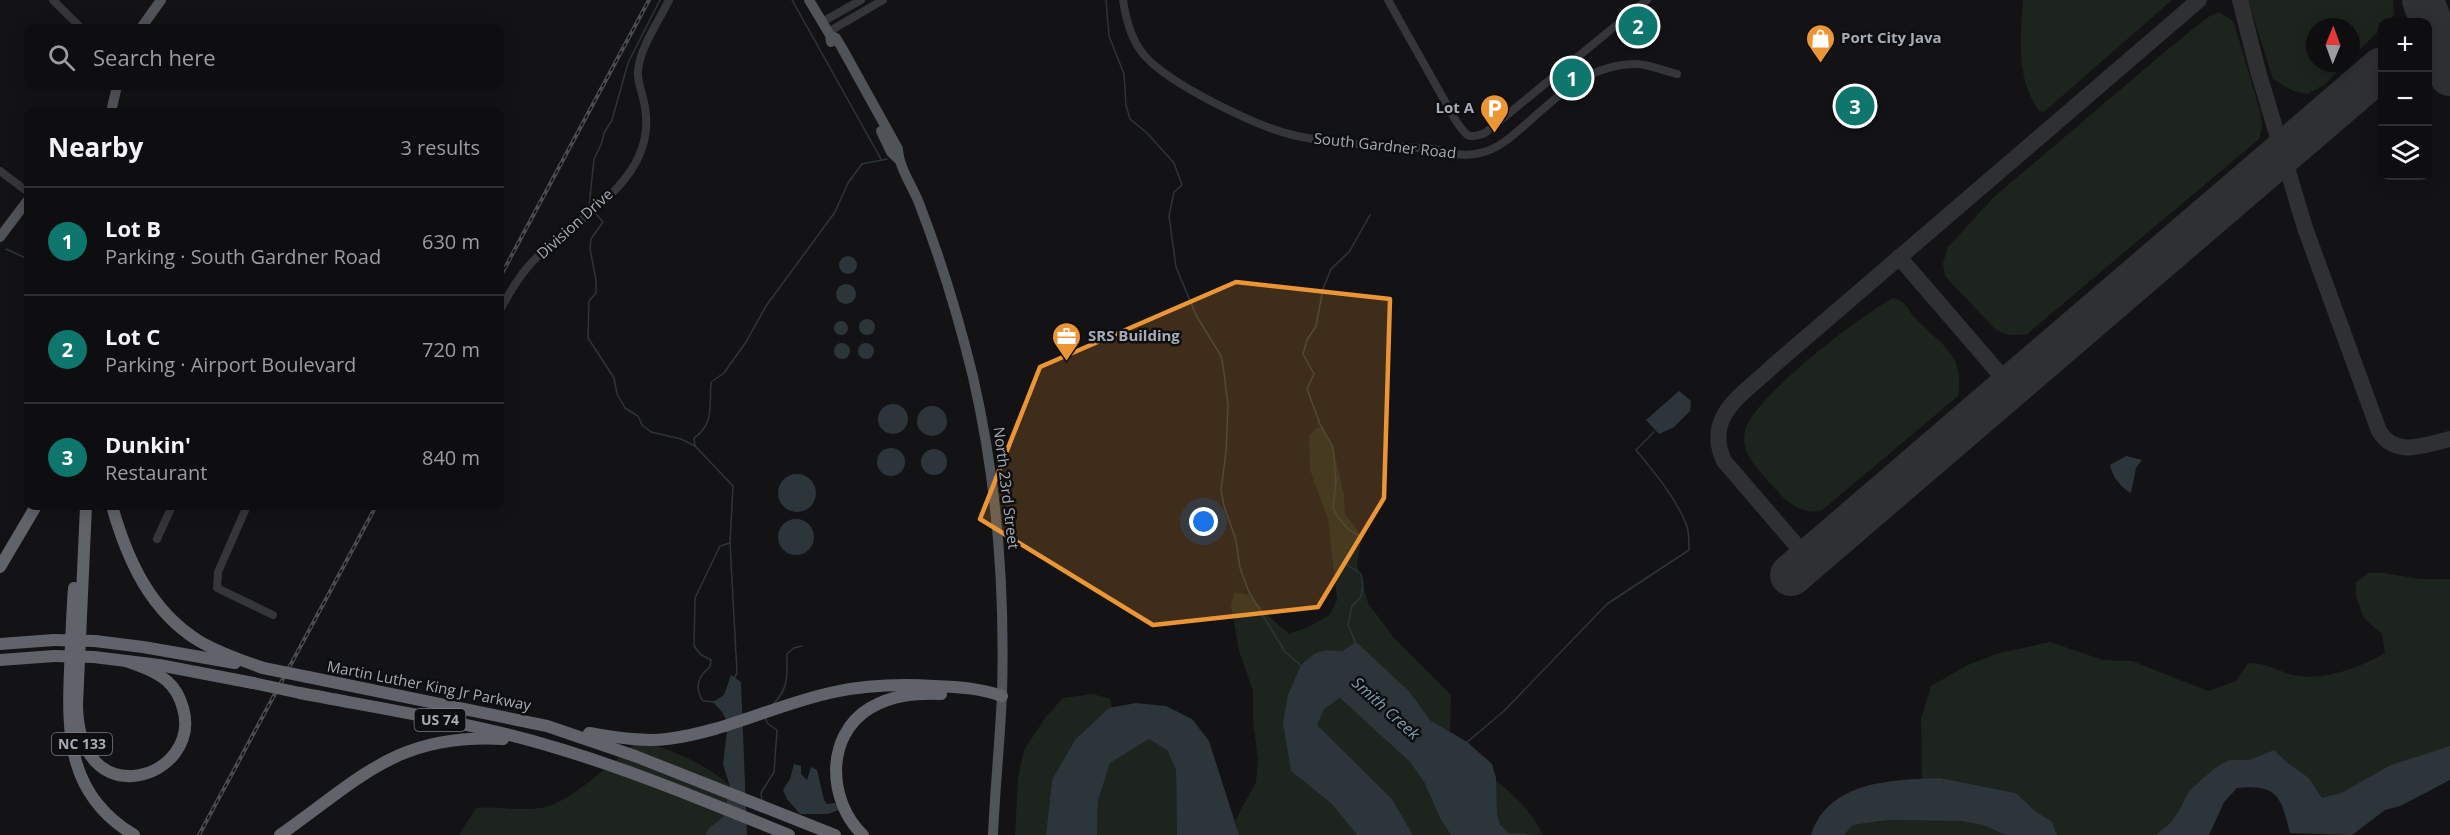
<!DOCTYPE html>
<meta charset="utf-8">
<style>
:root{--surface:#0e0e10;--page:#171719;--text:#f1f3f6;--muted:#9b9c9f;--line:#2e2e30;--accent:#0f766e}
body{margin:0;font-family:"Open Sans",sans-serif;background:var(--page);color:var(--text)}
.controls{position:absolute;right:18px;top:18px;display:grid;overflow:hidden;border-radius:12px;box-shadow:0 3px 15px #0003}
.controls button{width:54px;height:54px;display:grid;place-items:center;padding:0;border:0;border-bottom:2px solid var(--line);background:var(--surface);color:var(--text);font:30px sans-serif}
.compass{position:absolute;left:2306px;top:18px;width:54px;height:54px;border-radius:50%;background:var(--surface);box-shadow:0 3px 15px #0003;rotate:1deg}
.you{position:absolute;left:1204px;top:522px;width:21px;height:21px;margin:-15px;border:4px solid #fff;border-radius:50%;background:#1a73e8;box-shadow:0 0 0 9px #1a73e833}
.badge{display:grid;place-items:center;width:39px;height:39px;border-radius:50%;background:var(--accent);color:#fff;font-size:20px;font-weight:700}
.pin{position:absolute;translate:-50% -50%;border:3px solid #fff;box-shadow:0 2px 6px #0006}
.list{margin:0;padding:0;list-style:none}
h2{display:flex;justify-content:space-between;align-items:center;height:78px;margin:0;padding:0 24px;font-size:26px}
h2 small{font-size:20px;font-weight:400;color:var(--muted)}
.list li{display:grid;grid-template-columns:39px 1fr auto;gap:18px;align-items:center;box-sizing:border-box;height:108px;padding:0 24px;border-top:2px solid var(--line)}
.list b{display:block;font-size:22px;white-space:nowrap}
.list p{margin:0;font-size:20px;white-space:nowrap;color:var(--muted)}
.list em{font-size:20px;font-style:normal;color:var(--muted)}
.icon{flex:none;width:33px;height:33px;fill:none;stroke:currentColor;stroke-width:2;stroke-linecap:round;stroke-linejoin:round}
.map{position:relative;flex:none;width:2450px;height:835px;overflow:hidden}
.search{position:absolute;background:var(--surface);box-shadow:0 3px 15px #0003;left:24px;top:24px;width:480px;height:66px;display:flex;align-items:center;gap:15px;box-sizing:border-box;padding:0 21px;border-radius:12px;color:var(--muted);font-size:22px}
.panel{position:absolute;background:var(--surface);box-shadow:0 3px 15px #0003;left:24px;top:108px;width:480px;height:402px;border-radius:12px}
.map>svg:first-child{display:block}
.green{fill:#1d241d}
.water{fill:#2c363a}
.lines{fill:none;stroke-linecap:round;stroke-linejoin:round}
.stream{stroke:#2c363a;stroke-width:1.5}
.taxiway{stroke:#2e3032;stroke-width:16}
.runway{stroke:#2e3032;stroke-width:42}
.minor{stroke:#343639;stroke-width:8}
.major{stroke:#505358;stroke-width:10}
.highway{stroke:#60646a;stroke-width:12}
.rail-casing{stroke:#494c50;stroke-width:4}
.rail{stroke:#0e0e10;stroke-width:1.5;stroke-dasharray:4.5;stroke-linecap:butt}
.highway-bridge{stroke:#60646a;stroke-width:12}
.marked{fill:#ec9534;fill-opacity:0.2;stroke:#ec9534;stroke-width:4.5;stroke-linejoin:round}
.labels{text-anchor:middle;stroke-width:5;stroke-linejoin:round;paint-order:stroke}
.shield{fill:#0e0e10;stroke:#787d84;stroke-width:1.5}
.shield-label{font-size:14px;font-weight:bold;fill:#a5acb5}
.poi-label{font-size:15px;font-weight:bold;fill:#a5acb5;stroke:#0e0e10;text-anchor:start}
.street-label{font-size:15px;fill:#a5acb5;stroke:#0e0e10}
.water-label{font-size:16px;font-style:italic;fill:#7d9eaf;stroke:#0e0e10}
</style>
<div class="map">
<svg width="2450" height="835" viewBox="0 0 2450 835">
<rect width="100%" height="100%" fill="#131315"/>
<g class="green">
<path d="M2023 0H2172L2044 112 2039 111C2016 79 2020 38 2023 0Z"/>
<polygon points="2248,0 2393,0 2394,14 2390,20 2382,22 2382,28 2351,58 2351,27 2315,27 2315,63 2346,63 2325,84 2308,94 2293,91 2273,79"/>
<path d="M2219 12 2233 21 2240 43 2261 115 2262 128 2259 139 2027 334C2013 336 2005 336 1994 328L1945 276 1943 263 1948 247 1994 197 2167 50 2208 17Z"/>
<path d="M1893 298C1908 301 1907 310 1916 319 1941 345 1965 354 1958 396L1821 511C1797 514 1784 499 1769 482 1756 467 1740 452 1745 431 1753 397 1861 315 1893 298Z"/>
<polygon points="1322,427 1333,447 1344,494 1345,514 1362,536 1357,564 1368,603 1394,638 1451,695 1450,732 1430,720 1409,691 1356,642 1342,651 1326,650 1289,751 1291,771 1332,804 1357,835 1239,835 1235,821 1256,782 1258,761 1253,720 1253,691 1239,651 1231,606 1234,592 1249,595 1275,622 1289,634 1308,627 1330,615 1337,600 1328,520 1310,470 1309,436 1317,428"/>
<path d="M2369 573H2384L2420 579H2450V746L2392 765 2341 793 2322 799 2309 778 2288 763 2274 750 2249 760H2229L2189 791 2180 809 2171 822 2156 835H2057L2051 822 2035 811 2016 793 1940 778 1922 779 1921 719 1931 686 1968 665 1996 654 2050 642 2103 660 2132 661 2208 691 2236 681 2248 663C2264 663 2275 669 2289 674 2320 683 2359 668 2385 653L2382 634 2364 618 2356 597V582Z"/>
<polygon points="1093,694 1110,699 1112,708 1109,708 1052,780 1046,835 1015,835 1018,778 1024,750 1045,718 1063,698"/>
<polygon points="1340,698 1410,762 1424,782 1441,820 1451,835 1413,835 1392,799 1316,725 1324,709"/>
<polygon points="1149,739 1167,750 1176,770 1177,835 1097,835 1098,802 1110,763"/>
<path d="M638 741C670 749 704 762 729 785L723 817 709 828 705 835H459L476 808C499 806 523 812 546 807 571 801 618 758 638 741Z"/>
<path d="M1496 781C1516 796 1532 812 1543 835 1533 834 1519 835 1510 833 1491 827 1496 796 1496 781Z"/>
<polygon points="1888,820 1961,821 1983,825 2006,835 1844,835 1853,825"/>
</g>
<g class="water">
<circle cx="848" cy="265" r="9"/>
<circle cx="846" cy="294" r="10"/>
<circle cx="867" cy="327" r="8"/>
<circle cx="841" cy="328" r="7"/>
<circle cx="866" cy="351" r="8"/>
<circle cx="842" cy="351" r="8"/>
<polygon points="1679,391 1691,401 1690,411 1674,427 1659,434 1646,420"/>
<circle cx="893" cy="419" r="15"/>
<circle cx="932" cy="421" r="15"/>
<circle cx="891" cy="462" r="14"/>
<circle cx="934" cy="462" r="13"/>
<path d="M2126 456 2142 460 2136 468 2131 493C2121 488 2112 476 2110 465Z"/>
<circle cx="797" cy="493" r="19"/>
<circle cx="796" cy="537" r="18"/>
<polygon points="1356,642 1409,691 1430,720 1467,742 1492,764 1496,778 1497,814 1500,825 1509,833 1542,835 1451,835 1441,820 1424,782 1410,762 1340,698 1324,709 1317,725 1392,799 1413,835 1357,835 1332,804 1291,771 1283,723 1288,695 1301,665 1314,654 1326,650 1342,651"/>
<polygon points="731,675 741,682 747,835 705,835 709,828 723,817 730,787 723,764 728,723 722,712 713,702 724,695"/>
<polygon points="1136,703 1166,706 1192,719 1209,741 1239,835 1177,835 1176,770 1167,750 1149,739 1110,763 1098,801 1097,835 1046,835 1052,780 1075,740 1109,708"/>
<path d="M2450 746V780L2400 806 2385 810 2352 835 2290 833C2281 797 2278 784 2237 788L2224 802 2209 835H2156L2171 822 2180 809 2189 791 2215 768 2229 760H2249L2274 750 2288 763 2309 778 2322 798 2341 793 2391 765Z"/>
<polygon points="794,764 801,766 801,774 807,780 811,767 817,770 824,800 827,804 835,803 839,810 828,814 800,814 787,799 783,790 790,779"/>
<path d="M1940 778 2016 793 2035 811 2052 822 2057 835H2006L1983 825 1961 821 1888 820 1853 825 1844 835H1811C1829 780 1893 780 1940 778Z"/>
</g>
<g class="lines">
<g class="stream">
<polyline points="792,0 881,159"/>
<polyline points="1106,0 1109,36 1124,74 1126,105 1130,119 1147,133 1174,163 1182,185 1174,192 1169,216 1176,267 1196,315 1221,356 1223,365 1228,405 1226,452 1221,490 1224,506 1236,540 1240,568 1249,592 1285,652 1302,666"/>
<polyline points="589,207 594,159 601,145 604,133 612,120 628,63 660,0"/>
<polyline points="596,214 603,222 591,239 590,249 596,280 596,293 589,301 588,338 614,378 617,394 625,408 638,416 642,425 651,432 681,439 695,446 733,486 730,543 737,673 734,678"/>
<polyline points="6,249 28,259"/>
<path d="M695 446 694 438C715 424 709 404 711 382L724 373 746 342 766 306 835 212 848 183 862 164 887 159"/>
<polyline points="1356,644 1348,625 1352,606 1361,597 1363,585 1361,574 1346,564 1359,536 1348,529 1337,516 1333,507 1336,482 1333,447 1320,424 1307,389 1314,374 1303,354 1307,340 1316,326 1323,289 1331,269 1349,252 1370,215"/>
<path d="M715 702 703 701C694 688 698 676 710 667L711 660 700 654 694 646 695 598 720 546 730 543"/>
<path d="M773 704C789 689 787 675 787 654L794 648 802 646"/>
<path d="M1466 743 1504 711 1607 604 1689 550C1689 543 1689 533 1687 526 1676 498 1655 473 1636 450L1654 432"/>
<polyline points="762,800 761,793 774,772 777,730 768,724 765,718"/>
</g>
<g class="taxiway">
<path d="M2240 0 2258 71 2305 228 2379 431C2396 458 2424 445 2450 439"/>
<polyline points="1899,257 2011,387"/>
<path d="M1809 560 1724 461C1703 415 1744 394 1774 365L2199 0"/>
</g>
<g class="runway">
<polyline points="2423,0 2450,75"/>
<polyline points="1791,575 2382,68"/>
</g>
<g class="minor">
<polyline points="53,0 81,28"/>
<path d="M1123 0C1126 20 1131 40 1144 55 1169 84 1255 126 1293 135 1339 146 1388 145 1434 149 1450 153 1464 157 1480 153 1499 149 1512 136 1526 124 1559 95 1589 64 1636 64 1649 64 1664 71 1677 74"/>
<path d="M1388 0 1456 121C1466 135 1467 140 1485 133L1647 0"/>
<polyline points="822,22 861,0"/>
<polyline points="828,32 883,0"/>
<polyline points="0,171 28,192"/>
<path d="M500 310C511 290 522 271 539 255 571 225 613 202 635 164 647 142 649 122 643 98 641 89 637 80 638 71 640 47 659 21 669 0"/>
<polyline points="247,506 218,572 217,588 273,615"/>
<polyline points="157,539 172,506"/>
</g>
<g class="major">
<polyline points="809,0 830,35 831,42"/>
<polyline points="141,28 161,0"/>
<path d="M830 35 836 38 842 48 898 149C899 168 912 185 919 203 941 260 959 319 973 377 997 481 1005 588 1002 694 1000 741 995 788 993 835"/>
<polyline points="111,112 117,86"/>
<polyline points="881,131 891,152 898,159"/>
<polyline points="0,237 28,200"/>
</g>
<g class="highway">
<path d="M86 506 77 704C78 819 203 778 183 708 180 697 175 688 167 681 155 671 140 666 126 661"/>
<path d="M112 506C127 559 150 611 199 641 219 653 241 660 263 668"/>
<polyline points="0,567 36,506"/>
<path d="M74 588C72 615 71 643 70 670 67 738 69 796 134 835"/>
<polyline points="95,641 143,647 235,663"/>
<polyline points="0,644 54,640"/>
<polyline points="94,657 159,665 253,683"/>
<polyline points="0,660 54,656"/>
<polyline points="308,677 547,726 635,756 835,835"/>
<path d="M300 693C368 706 438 717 506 734 603 758 696 797 789 835"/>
<path d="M589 733C615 737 641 742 667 739 725 732 777 704 834 692 867 685 901 684 934 686 958 687 980 688 1002 696"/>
<path d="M280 835C360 779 397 733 503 739"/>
<path d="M863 835C828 802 824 736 870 708 892 695 916 693 941 694"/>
</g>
<defs>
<g id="rail">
<polyline points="500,277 649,0"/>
<polyline points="199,835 376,506"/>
</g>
</defs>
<use href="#rail" class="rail-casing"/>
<use href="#rail" class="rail"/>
<g class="highway-bridge">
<polyline points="54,640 95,641"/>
<polyline points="54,656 94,657"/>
<polyline points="263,668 308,677"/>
<polyline points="253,683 300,693"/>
</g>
</g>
<path class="marked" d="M1236 282 1390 299 1384 498 1318 607 1153 625 980 519 1040 367Z"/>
<defs>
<symbol id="shop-pin" viewBox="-11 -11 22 30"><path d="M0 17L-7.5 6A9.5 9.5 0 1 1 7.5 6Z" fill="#ec9534" stroke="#0e0e10"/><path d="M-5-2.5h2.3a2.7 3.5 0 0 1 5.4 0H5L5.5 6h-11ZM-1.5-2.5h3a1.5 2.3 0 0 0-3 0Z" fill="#fff"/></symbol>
<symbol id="parking-pin" viewBox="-11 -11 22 30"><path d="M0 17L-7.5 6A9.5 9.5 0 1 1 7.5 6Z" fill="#ec9534" stroke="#0e0e10"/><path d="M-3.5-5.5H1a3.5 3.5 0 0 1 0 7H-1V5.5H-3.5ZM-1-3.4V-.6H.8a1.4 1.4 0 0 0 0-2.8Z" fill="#fff"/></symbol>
<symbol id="office-pin" viewBox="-11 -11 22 30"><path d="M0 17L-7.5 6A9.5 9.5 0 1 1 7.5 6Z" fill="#ec9534" stroke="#0e0e10"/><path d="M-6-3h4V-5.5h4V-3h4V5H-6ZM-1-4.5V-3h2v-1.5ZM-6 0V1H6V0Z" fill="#fff"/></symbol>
</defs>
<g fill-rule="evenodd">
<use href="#shop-pin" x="1804" y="22" width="33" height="45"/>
<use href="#parking-pin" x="1478" y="92" width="33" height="45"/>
<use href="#office-pin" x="1050" y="320" width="33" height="45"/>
</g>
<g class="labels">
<g class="shield">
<rect x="414.5" y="709" width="51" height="22" rx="4.5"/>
<rect x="52" y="733" width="60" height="22" rx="4.5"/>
</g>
<g class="shield-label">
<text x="440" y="725">US 74</text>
<text x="82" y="749">NC 133</text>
</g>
<g class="poi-label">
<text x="1841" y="43">Port City Java</text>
<text x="1474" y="113" text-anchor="end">Lot A</text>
<text x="1088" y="341">SRS Building</text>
</g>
<g class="street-label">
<text transform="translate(1385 146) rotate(6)" y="5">South Gardner Road</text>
<text transform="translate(575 224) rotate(-42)" y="5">Division Drive</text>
<text transform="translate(1006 488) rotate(83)" y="5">North 23rd Street</text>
<text transform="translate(429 686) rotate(11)" y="5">Martin Luther King Jr Parkway</text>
</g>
<g class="water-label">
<text transform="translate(1386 708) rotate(42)" y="6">Smith Creek</text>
</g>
</g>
</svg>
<div class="controls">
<button>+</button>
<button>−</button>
<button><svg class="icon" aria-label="layers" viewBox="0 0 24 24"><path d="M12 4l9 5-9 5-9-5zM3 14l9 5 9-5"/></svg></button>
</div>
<svg class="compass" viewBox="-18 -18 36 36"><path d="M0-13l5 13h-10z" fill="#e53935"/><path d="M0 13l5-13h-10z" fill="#9b9c9f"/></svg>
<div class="you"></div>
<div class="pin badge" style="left:1572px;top:78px">1</div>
<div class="pin badge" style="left:1638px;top:26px">2</div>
<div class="pin badge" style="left:1855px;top:106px">3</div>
<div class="search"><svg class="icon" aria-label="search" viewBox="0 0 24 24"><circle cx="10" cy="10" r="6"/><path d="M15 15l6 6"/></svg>Search here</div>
<section class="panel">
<h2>Nearby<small>3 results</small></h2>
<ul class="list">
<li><span class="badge">1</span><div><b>Lot B</b><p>Parking · South Gardner Road</p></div><em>630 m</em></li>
<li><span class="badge">2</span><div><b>Lot C</b><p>Parking · Airport Boulevard</p></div><em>720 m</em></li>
<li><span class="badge">3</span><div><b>Dunkin'</b><p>Restaurant</p></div><em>840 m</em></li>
</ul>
</section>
</div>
